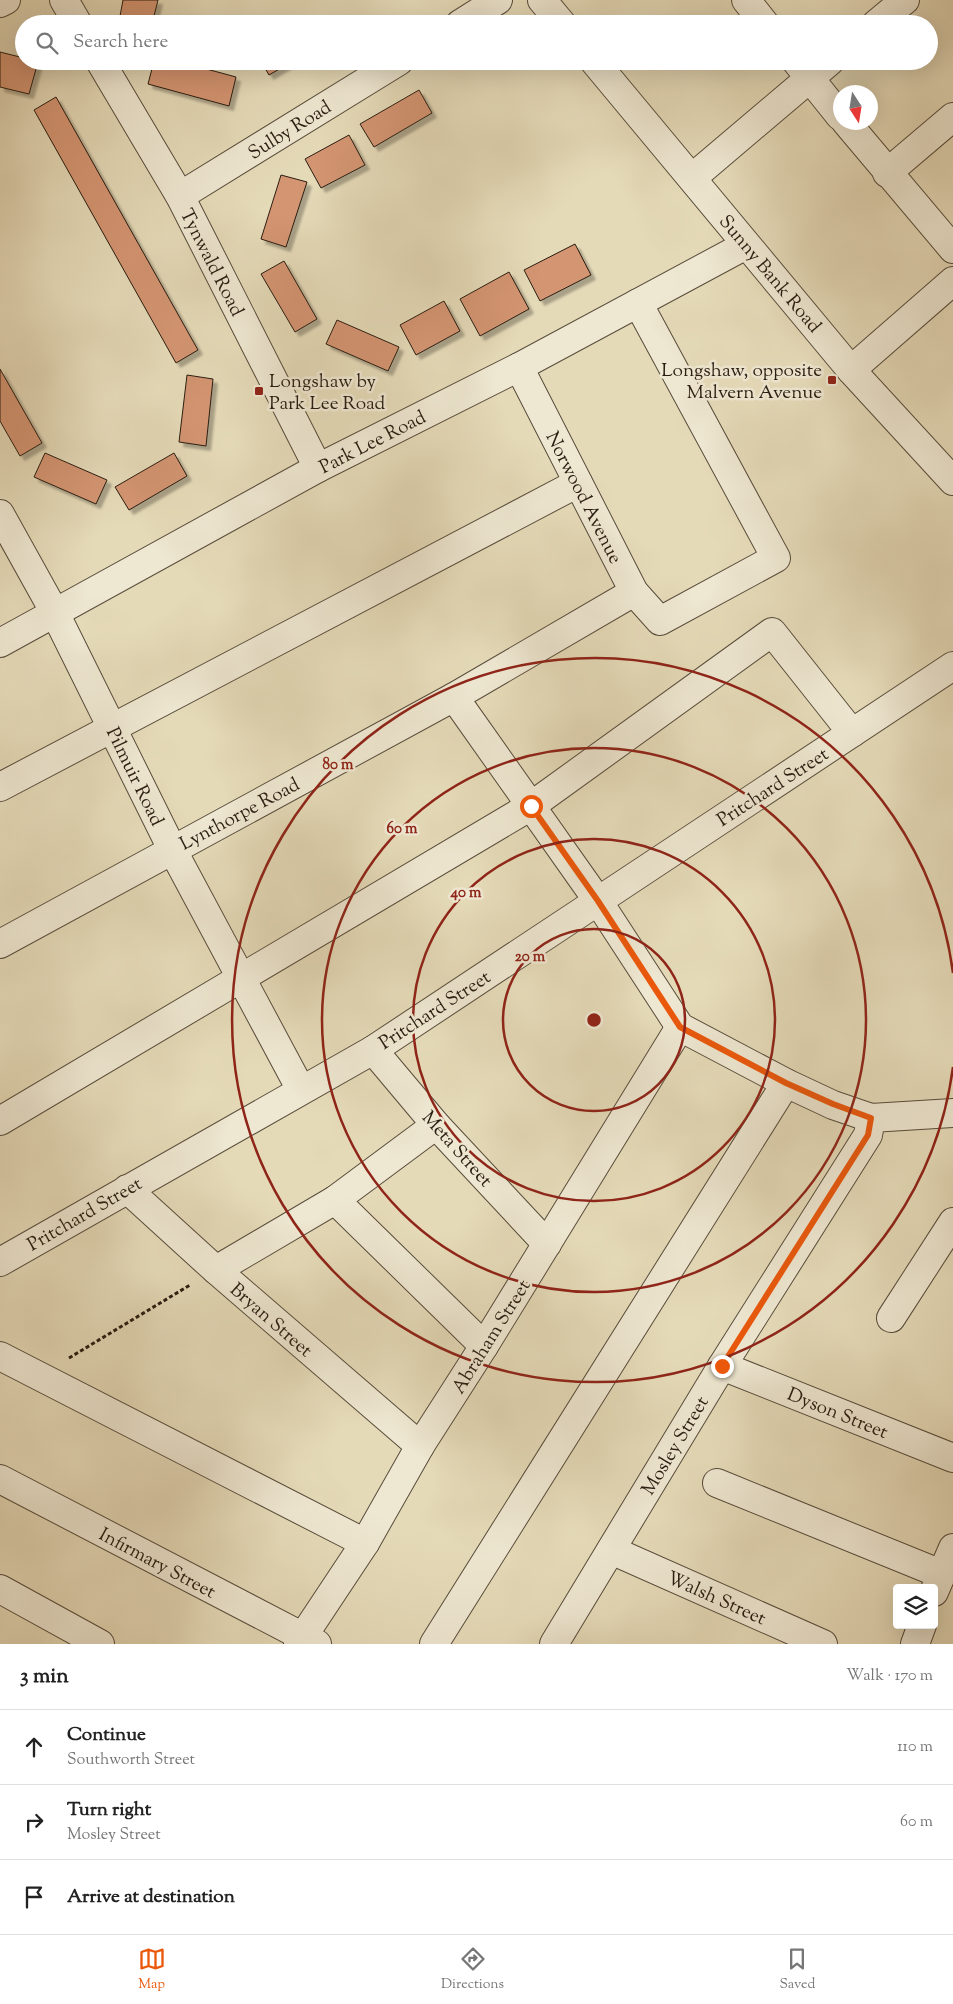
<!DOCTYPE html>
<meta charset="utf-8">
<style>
:root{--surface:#fff;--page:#f2f2f2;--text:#222;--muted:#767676;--line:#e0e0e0;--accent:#ea580c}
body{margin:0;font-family:"Sorts Mill Goudy",serif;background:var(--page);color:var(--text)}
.controls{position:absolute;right:15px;bottom:15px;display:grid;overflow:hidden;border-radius:5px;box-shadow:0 5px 20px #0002}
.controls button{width:45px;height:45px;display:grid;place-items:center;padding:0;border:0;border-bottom:1px solid var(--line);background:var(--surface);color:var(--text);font:25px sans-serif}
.compass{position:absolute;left:833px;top:85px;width:45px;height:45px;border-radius:50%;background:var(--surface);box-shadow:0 5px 20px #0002;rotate:168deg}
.stop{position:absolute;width:15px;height:15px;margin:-11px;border:4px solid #ea580c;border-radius:50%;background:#fff}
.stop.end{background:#ea580c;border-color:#fff;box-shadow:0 1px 5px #0008}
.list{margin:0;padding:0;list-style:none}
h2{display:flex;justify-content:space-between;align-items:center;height:65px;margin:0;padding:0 20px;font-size:21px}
h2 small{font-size:16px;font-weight:400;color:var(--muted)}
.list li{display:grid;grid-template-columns:32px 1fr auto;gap:15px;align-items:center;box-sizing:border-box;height:75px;padding:0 20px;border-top:1px solid var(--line)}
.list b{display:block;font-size:19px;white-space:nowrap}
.list p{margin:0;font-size:16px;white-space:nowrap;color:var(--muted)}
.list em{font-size:16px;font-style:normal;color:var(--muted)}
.icon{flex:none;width:28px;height:28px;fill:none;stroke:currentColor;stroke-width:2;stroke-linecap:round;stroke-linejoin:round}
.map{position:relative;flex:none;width:953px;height:1644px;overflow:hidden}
.search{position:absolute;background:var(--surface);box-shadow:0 5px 20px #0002;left:15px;right:15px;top:15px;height:55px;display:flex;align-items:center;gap:12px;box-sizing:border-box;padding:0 18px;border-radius:28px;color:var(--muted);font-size:19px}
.sheet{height:290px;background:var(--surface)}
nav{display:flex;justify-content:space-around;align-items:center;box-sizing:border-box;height:70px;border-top:1px solid var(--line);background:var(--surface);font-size:14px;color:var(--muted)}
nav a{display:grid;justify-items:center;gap:2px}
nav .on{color:var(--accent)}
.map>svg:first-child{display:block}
.building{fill:#d49572;stroke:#291c11;filter:url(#shadow)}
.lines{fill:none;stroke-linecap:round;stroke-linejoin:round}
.minor-casing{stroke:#584c3b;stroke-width:30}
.path{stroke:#291c11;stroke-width:3;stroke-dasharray:4 2.5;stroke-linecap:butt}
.minor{stroke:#eee7d1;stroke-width:28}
.route{stroke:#ea580c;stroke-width:6}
.ring{fill:none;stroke:#8f2418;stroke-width:2.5}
.poi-dot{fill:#8f2418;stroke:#eee7d1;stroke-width:2}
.labels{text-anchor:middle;stroke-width:5;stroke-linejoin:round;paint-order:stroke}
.street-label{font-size:19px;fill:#291c11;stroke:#eee7d1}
.poi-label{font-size:19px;fill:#291c11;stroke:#eee7d1;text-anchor:end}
.centre{fill:#8f2418;stroke:#eee7d1;stroke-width:2.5}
.ring-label{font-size:15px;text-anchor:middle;font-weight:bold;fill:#8f2418;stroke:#eee7d1;stroke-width:5;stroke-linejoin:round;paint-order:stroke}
</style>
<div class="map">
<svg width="953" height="1644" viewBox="0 0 953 1644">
<defs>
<filter id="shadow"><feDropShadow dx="4.5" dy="4.5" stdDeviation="1" flood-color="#0004"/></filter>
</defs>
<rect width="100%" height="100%" fill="#e5dab8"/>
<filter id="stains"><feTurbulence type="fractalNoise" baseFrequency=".004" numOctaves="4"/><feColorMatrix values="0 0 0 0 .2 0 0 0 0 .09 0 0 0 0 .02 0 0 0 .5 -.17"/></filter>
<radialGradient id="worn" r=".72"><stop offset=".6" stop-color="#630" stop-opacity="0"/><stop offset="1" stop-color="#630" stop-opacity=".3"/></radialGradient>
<g class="building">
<polygon points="123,0 158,0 152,24 120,16"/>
<polygon points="316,17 320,24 304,24"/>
<polygon points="0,52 24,58 24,61 38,62 29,94 0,87"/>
<polygon points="154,61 177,61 236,77 229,106 148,84"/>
<polygon points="261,61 293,61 269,75"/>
<polygon points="419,90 432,113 374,147 360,124"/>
<polygon points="56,97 198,350 176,363 34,110"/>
<polygon points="349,135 365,165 321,188 305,159"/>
<polygon points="281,175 307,182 286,247 261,239"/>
<polygon points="575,244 591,275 540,301 524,270"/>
<polygon points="284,261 317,319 295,332 261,274"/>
<polygon points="509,272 529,309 480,336 460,299"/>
<polygon points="444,301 460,331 416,355 400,325"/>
<polygon points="337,320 399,347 388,371 326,344"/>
<polygon points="0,369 42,443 20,456 0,421"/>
<polygon points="187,375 213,379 206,446 179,442"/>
<polygon points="45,453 107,480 96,504 34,477"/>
<polygon points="174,453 187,476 129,510 115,487"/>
</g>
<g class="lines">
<defs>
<g id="minor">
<polyline points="64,0 78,24"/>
<polyline points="542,0 562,24"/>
<polyline points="746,0 765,24"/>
<polyline points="0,3 6,0"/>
<polyline points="460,24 498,0"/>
<polyline points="876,24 905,0"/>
<polyline points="100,61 180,196 318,468"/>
<polyline points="594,61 851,370 953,481"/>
<polyline points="796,61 840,116"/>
<polyline points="846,122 953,249"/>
<polyline points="887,173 953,117"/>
<polyline points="692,178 830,61"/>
<polyline points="180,196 399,61"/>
<polyline points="519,367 634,592 660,621 776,558 638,303"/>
<polyline points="851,370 953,281"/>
<polyline points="0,514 55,613 172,849 301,1090"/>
<polyline points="0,643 318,468 519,367 746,245"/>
<polyline points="454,697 598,901 680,1027 786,1083 833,1105 871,1118 953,1113"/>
<polyline points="0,787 578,483"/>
<polyline points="0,944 454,697 634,592"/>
<polyline points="373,1050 436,1125 547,1244"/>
<polyline points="0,1121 531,806 772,632 852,733"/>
<polyline points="127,1189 216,1270 420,1446"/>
<polyline points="335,1200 484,1346"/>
<polyline points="0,1262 373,1050 953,666"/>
<polyline points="216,1270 335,1200 436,1125"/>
<polyline points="891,1318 953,1222"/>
<polyline points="0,1356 365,1543"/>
<polyline points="722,1366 953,1458"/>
<polyline points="0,1479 317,1644"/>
<polyline points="717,1483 941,1574"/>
<polyline points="611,1550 823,1644"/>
<polyline points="0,1589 100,1644"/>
<polyline points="934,1592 953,1548"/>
<polyline points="298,1644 365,1543 420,1446 484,1346 680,1027"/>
<polyline points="434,1644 786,1083"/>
<polyline points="554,1644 722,1366 868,1135 871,1118"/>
<polyline points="915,1644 922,1625"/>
</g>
</defs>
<use href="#minor" class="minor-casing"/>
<polyline class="path" points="69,1358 190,1285"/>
<use href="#minor" class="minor"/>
</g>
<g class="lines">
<polyline class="route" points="531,806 598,901 680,1027 786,1083 833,1104 871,1118 868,1135 722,1366"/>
</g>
<g class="ring">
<circle cx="594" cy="1020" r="91"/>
<circle cx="594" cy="1020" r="181"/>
<circle cx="594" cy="1020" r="272"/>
<path d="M953 1067A362 362 0 1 1 953 973"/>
</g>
<g class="poi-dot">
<rect x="827" y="375" width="10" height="10" rx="2.5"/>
<rect x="254" y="386" width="10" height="10" rx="2.5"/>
</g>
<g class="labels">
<g class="street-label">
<text transform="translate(289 129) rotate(-32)" y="7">Sulby Road</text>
<text transform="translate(213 262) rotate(63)" y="7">Tynwald Road</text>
<text transform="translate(771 273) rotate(50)" y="7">Sunny Bank Road</text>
<text transform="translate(372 441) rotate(-27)" y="7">Park Lee Road</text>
<text transform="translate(585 497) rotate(63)" y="7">Norwood Avenue</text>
<text transform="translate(136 776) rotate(64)" y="7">Pilmuir Road</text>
<text transform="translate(772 786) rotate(-33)" y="7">Pritchard Street</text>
<text transform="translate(239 813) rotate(-28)" y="7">Lynthorpe Road</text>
<text transform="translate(434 1009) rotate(-33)" y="7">Pritchard Street</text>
<text transform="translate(458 1148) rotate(48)" y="7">Meta Street</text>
<text transform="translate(84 1213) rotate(-30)" y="7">Pritchard Street</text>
<text transform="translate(272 1319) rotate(41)" y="7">Bryan Street</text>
<text transform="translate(490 1336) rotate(-58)" y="7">Abraham Street</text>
<text transform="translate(838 1412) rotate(22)" y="7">Dyson Street</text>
<text transform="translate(674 1445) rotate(-59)" y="7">Mosley Street</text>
<text transform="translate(158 1562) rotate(28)" y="7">Infirmary Street</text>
<text transform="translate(717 1597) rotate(24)" y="7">Walsh Street</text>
</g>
<g class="poi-label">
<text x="822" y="376">Longshaw, opposite<tspan x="822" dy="22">Malvern Avenue</tspan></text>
<text x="269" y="387" text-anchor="start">Longshaw by<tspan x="269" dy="22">Park Lee Road</tspan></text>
</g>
</g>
<circle cx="594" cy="1020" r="8" class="centre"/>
<g class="ring-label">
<text x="338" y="769">80 m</text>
<text x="402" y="833">60 m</text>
<text x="466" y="897">40 m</text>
<text x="530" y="961">20 m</text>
</g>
<rect width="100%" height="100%" filter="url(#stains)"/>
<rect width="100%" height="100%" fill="url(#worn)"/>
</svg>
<div class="controls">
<button><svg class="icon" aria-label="layers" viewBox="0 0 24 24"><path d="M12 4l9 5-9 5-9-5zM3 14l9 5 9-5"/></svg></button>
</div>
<svg class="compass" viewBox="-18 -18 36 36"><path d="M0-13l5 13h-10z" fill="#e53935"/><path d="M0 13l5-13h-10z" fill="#767676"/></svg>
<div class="stop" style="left:531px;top:806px"></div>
<div class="stop end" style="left:722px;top:1366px"></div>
<div class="search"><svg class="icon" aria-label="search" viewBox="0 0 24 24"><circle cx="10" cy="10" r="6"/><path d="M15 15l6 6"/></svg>Search here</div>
</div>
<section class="sheet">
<h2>3 min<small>Walk · 170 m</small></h2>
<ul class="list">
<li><svg class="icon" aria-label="ahead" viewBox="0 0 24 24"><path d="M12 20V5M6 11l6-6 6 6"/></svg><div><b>Continue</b><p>Southworth Street</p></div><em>110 m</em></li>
<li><svg class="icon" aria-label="right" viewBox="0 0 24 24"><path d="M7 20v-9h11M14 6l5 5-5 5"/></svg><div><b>Turn right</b><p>Mosley Street</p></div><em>60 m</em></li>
<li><svg class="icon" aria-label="arrive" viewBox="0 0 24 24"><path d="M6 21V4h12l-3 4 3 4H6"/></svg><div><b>Arrive at destination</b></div></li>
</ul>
</section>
<nav>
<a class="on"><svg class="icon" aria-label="map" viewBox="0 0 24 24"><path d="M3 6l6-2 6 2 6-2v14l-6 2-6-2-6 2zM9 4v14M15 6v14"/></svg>Map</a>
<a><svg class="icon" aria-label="directions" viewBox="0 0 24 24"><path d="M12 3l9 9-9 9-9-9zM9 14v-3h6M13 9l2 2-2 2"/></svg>Directions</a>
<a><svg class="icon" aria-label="saved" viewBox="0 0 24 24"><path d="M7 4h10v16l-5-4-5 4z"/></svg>Saved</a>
</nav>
